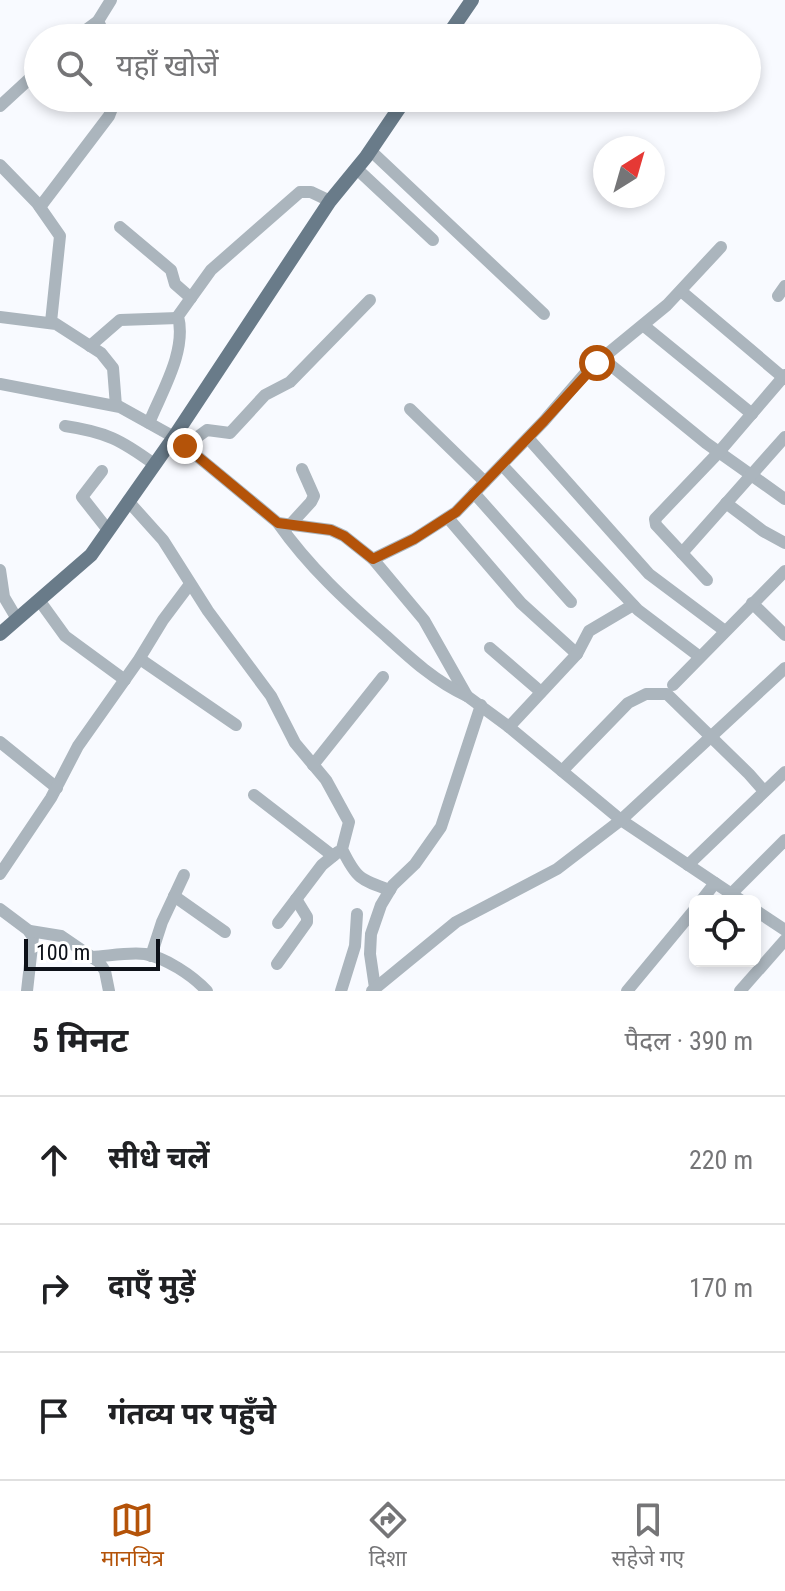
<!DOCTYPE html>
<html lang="hi">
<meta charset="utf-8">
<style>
:root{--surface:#fff;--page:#f6f6f6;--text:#202124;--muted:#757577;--line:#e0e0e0;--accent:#b45309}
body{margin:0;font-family:"Roboto Condensed","Noto Sans Devanagari",sans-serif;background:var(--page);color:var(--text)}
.controls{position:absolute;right:24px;bottom:24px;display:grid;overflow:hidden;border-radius:12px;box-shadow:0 4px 12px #0003}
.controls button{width:72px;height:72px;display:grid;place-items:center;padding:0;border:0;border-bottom:2px solid var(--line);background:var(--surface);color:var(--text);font:40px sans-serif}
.compass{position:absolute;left:593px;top:136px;width:72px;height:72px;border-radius:50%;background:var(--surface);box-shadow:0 4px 12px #0003;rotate:37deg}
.scale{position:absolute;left:24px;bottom:20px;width:136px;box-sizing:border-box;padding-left:8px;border:4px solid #0d1119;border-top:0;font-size:22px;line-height:28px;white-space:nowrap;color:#0d1119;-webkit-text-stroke:6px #fff;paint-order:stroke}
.stop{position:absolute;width:24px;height:24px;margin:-18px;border:6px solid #b45309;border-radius:50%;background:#fff}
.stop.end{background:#b45309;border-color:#fff;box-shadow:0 2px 8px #0008}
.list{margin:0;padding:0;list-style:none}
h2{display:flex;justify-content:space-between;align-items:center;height:104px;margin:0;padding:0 32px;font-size:34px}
h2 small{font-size:26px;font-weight:400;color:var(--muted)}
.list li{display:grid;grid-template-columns:52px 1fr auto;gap:24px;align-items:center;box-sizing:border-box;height:128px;padding:0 32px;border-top:2px solid var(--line)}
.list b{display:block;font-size:30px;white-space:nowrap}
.list em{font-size:26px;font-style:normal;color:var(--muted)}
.icon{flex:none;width:44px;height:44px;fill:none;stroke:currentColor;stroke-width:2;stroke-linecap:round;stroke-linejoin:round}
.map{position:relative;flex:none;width:785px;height:991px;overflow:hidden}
.search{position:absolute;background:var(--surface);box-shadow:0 4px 12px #0003;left:24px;right:24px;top:24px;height:88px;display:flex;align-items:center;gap:20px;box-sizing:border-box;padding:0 28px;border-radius:44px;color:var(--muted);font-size:30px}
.sheet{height:488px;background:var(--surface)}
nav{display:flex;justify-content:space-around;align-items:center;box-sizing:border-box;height:112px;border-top:2px solid var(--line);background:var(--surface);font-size:22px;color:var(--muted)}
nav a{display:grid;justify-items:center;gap:4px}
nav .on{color:var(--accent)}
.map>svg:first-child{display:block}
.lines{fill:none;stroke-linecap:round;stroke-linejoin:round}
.minor{stroke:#abb5bd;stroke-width:12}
.major{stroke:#697b89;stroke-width:14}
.route{stroke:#b45309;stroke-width:10}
</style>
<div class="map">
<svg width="785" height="991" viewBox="0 0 785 991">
<rect width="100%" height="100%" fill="#f8faff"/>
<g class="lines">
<g class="minor">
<polyline points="98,21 106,38"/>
<polyline points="75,38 98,21 111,0"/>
<polyline points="0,106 38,71"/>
<polyline points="371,151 544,314"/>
<polyline points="0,165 37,203 60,236 51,322"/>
<polyline points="357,169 433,240"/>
<polyline points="40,207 109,116 116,98"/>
<polyline points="120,227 171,270 175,284 191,298"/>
<polyline points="681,291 785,379"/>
<polyline points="778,296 785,286"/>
<polyline points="0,317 56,324 101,353 113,368 116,406"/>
<polyline points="643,325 752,414"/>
<polyline points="90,346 120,320 178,318"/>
<polyline points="602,358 706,443 785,499"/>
<polyline points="0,384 120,407 174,437 278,523 331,530 344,536 373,559 424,620 467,696 509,727 621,820 742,901"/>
<polyline points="410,409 485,482"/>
<path d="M149 423C162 391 187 351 178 316L211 270 300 192H311L330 201"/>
<path d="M65 426C106 432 121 440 154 464"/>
<polyline points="528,438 649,574 725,631"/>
<polyline points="185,446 207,430 230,433 265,395 290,382 370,300"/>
<polyline points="502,465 638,610 700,657"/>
<polyline points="102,471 82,497 108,530"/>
<polyline points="474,493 571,602"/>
<path d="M128 501 163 540 208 611 271 696 295 743 326 780 349 822 342 849C356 878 360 880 390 890"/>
<polyline points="726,503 763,531 785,543"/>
<polyline points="448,518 521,603 577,654"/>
<path d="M278 523C309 567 346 601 386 636 411 659 436 682 467 696"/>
<polyline points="289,526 311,502 314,496 302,469"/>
<polyline points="682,553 785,437"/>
<polyline points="373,559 414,539 456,512 544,421 589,369 667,305 721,247"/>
<polyline points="0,570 4,597 17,619"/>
<polyline points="707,580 656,525 655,519 719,452 785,375"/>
<polyline points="39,600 65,636 125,680"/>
<polyline points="752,603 785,635"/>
<polyline points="490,648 541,692"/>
<polyline points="140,659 236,725"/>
<polyline points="673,685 785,571"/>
<polyline points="509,727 577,654 589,631 633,605"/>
<polyline points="0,742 57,788"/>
<polyline points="313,765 383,677"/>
<polyline points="562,771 628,703 646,694 667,694 749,774 764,791"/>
<polyline points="254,795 333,856"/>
<polyline points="688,865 785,772"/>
<polyline points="0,874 51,798 78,746 138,661 163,620 190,584"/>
<polyline points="731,894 785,840"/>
<polyline points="174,896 225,932"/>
<polyline points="701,901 715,883"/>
<polyline points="0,909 28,930 33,937 27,991"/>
<polyline points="755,910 785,930"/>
<polyline points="278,923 322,865 338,852"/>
<polyline points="30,931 61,936 99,962 105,971 109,991"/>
<polyline points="151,956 162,922 184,875"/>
<path d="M92 957C109 956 128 952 145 954 166 958 192 975 207 991"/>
<polyline points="277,964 307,922 307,917 296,899"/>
<polyline points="375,988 370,954 371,934 381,905 393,885 415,864 441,827 481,705"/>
<polyline points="341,991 355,946 357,914"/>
<polyline points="372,991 456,922 557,869 621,820 785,668"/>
<polyline points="627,991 695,909"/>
<polyline points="740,991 785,940"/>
</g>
<g class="major">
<polyline points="446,38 472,0"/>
<polyline points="0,634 91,555 174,437 330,201 366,157 406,98"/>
</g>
</g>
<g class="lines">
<polyline class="route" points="185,446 278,523 331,530 344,536 373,559 414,539 456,512 544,421 597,363"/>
</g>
</svg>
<div class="controls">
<button><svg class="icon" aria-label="locate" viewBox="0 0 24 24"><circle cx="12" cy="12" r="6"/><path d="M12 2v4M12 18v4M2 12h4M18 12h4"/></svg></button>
</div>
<svg class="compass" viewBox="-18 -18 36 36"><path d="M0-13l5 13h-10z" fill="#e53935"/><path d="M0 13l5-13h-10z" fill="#757577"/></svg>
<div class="scale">100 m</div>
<div class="stop" style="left:597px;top:363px"></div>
<div class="stop end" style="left:185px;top:446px"></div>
<div class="search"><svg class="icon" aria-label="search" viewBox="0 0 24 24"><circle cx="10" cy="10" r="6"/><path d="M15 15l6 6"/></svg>यहाँ खोजें</div>
</div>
<section class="sheet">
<h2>5 मिनट<small>पैदल · 390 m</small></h2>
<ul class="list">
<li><svg class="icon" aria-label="ahead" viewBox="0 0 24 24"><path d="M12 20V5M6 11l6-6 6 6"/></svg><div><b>सीधे चलें</b></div><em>220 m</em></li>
<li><svg class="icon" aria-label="right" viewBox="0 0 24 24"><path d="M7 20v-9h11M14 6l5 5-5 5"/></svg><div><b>दाएँ मुड़ें</b></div><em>170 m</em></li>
<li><svg class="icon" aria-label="arrive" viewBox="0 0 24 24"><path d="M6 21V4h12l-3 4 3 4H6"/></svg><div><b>गंतव्य पर पहुँचे</b></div></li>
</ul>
</section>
<nav>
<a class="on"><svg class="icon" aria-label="map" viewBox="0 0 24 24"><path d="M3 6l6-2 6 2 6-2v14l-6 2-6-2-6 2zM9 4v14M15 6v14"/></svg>मानचित्र</a>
<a><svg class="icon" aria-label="directions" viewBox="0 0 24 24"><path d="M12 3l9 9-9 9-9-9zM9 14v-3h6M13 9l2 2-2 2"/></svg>दिशा</a>
<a><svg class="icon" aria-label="saved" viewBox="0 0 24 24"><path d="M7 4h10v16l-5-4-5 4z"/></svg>सहेजे गए</a>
</nav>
